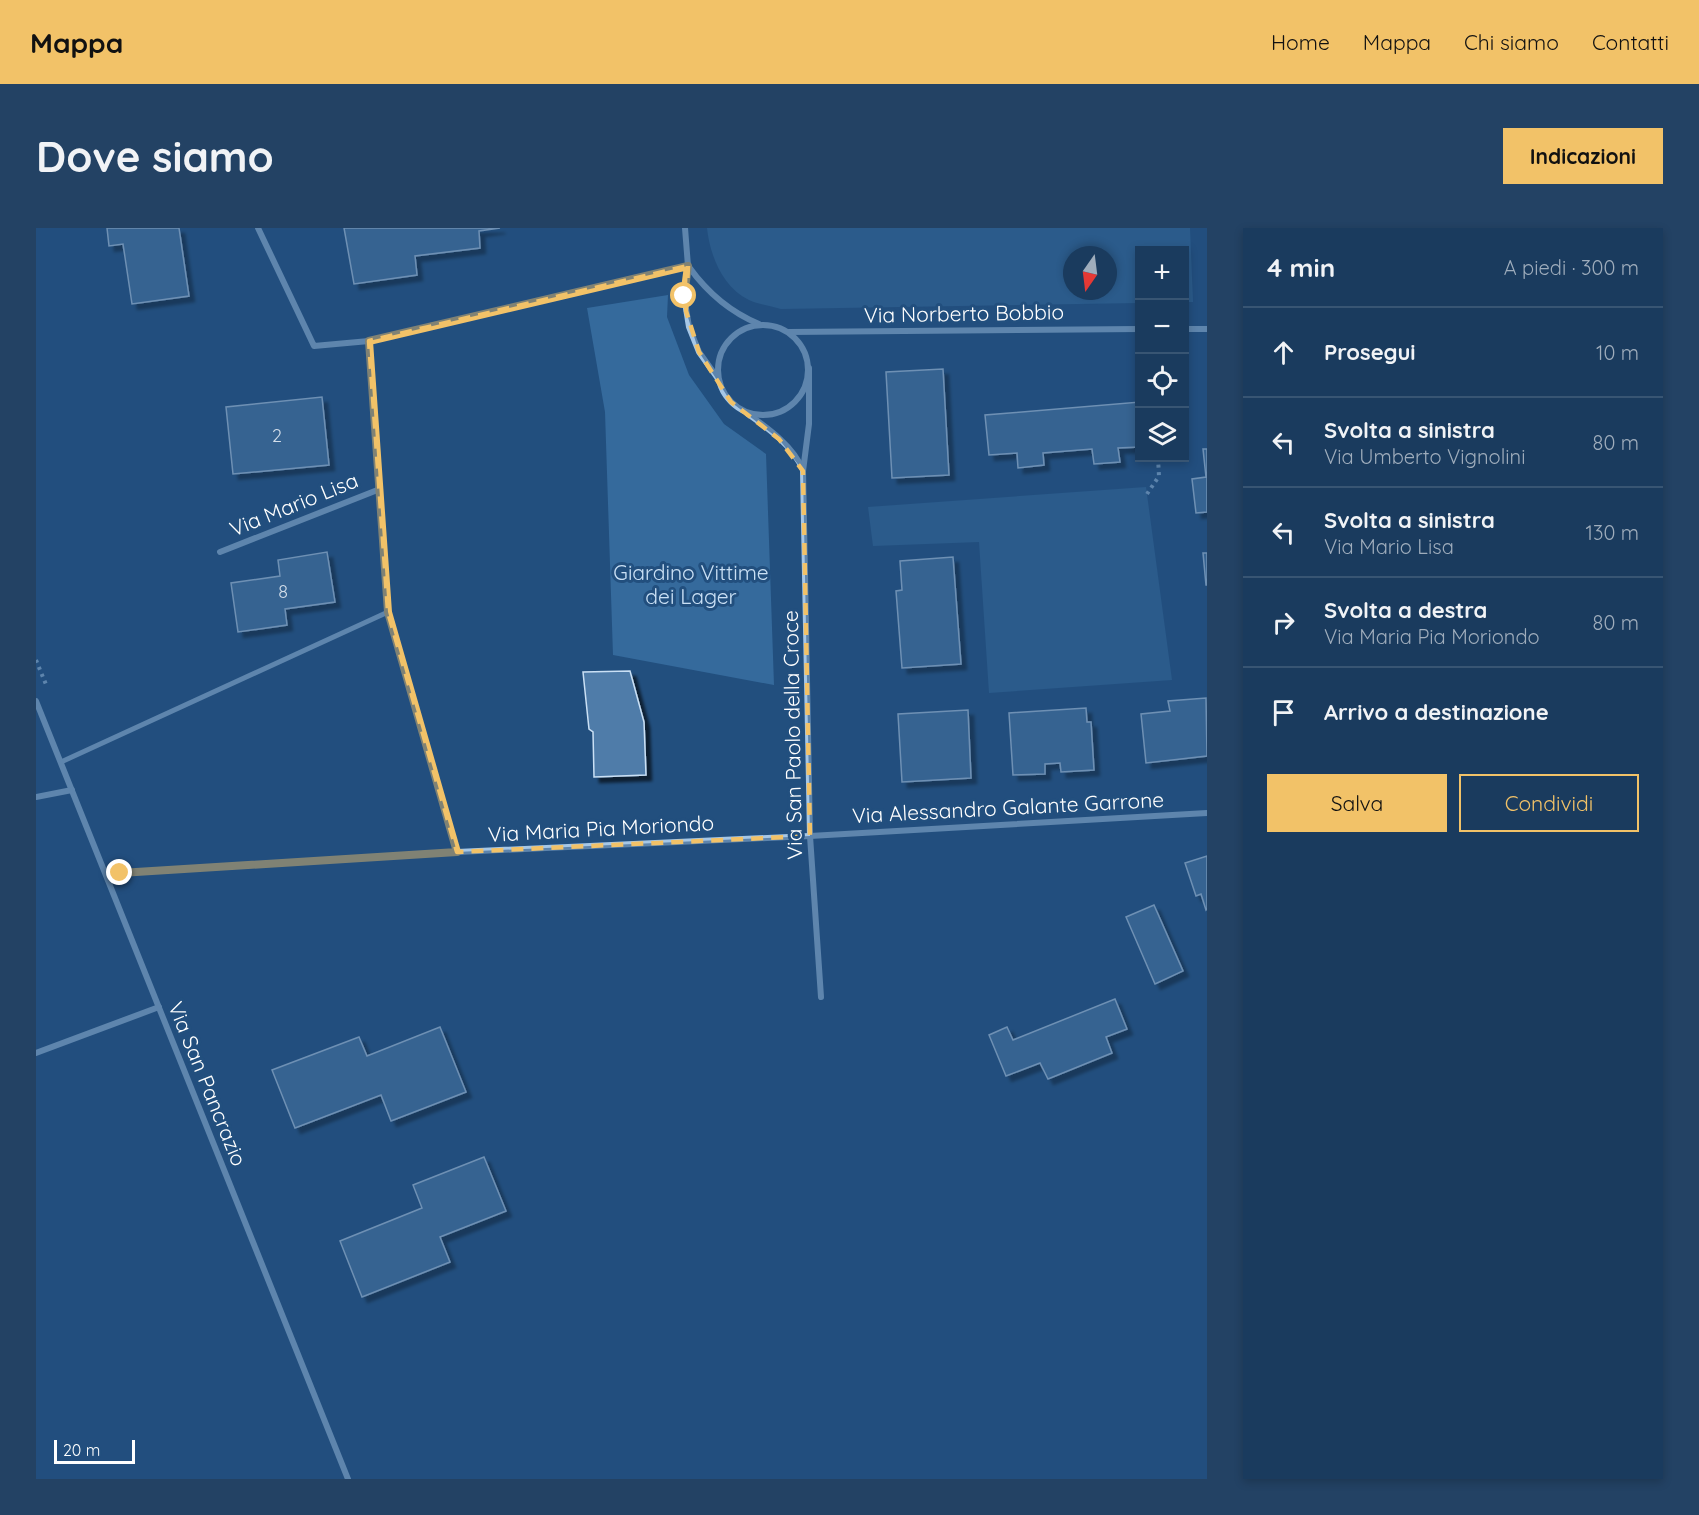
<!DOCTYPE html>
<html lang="it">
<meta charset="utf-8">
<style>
:root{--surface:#1a3b5e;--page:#234264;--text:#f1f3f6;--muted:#9fadbc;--line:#385573;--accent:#f2c268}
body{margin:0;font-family:Quicksand,sans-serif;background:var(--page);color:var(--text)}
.controls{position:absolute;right:18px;top:18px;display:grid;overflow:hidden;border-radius:0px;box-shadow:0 3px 9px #0003}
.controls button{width:54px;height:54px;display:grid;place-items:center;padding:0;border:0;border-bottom:2px solid var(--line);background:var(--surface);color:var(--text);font:30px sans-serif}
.compass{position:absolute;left:1027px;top:18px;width:54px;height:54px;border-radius:50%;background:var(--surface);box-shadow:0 3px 9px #0003;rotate:194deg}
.scale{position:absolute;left:18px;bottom:15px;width:81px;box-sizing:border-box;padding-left:6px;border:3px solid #fff;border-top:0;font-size:16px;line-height:21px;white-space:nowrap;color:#fff;-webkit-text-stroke:4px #224f7e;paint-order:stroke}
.stop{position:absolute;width:18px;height:18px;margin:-14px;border:4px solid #f2c268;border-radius:50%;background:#fff}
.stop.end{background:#f2c268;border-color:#fff;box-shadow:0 2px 6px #0008}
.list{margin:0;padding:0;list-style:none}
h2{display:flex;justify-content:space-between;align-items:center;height:78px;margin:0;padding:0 24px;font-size:26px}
h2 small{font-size:20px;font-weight:400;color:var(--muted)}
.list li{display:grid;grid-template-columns:39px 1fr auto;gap:18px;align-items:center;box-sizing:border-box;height:90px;padding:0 24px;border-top:2px solid var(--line)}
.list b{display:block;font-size:22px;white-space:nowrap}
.list p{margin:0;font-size:20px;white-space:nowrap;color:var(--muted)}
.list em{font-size:20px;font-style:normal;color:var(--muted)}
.actions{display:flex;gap:12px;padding:18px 24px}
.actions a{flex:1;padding:14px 0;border:2px solid var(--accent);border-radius:0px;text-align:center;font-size:21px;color:var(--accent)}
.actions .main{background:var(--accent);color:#111}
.icon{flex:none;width:33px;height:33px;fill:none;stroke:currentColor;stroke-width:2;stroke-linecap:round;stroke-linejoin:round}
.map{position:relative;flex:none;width:1171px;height:1251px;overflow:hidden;border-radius:0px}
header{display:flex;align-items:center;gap:36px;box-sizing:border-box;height:84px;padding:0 30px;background:var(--accent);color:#111}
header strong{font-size:28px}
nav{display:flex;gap:33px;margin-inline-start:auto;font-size:21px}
.intro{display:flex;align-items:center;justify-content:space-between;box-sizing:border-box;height:144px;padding:0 36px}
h1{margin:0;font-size:42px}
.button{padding:15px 27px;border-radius:0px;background:var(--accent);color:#111;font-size:21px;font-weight:700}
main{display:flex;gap:36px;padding:0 36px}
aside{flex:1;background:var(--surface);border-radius:0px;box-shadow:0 3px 9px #0003}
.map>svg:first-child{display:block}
.green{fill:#356a9c;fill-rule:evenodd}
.building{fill:#4f7ca9;stroke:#cae0f5;stroke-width:1.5;filter:url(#shadow)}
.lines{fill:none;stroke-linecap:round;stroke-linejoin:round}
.path{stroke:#a6c7e6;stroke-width:4;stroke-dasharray:3 4.5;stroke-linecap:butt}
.pedestrian{stroke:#a6c7e6;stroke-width:5}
.minor{stroke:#a6c7e6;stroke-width:6}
.route{stroke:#f2c268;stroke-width:8}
.marked{fill:none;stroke:#f2c268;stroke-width:4.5;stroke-dasharray:12 8;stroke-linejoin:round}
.labels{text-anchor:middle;stroke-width:6;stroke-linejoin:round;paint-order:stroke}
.number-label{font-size:18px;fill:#d3deea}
.street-label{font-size:21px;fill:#fff;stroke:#224f7e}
.park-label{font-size:21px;fill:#cae0f5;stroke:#224f7e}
</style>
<header>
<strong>Mappa</strong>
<nav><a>Home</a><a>Mappa</a><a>Chi siamo</a><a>Contatti</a></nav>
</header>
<div class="intro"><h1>Dove siamo</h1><a class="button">Indicazioni</a></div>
<main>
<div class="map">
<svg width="1171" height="1251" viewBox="0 0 1171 1251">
<defs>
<filter id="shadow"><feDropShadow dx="5.5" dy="5.5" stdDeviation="1.5" flood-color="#0009"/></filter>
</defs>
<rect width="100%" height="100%" fill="#224f7e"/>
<g class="green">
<path d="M671 0H1154L1157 74H1149L1148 22H1104L1103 75 745 81C734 78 722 76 713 72 686 59 674 27 671 0ZM1036 27H1072V63H1036Z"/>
<polygon points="632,67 631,89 653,147 688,196 730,226 738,457 577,427 569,184 551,80"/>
<polygon points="1110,259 1136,452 953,465 943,314 837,318 832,279"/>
</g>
<g class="building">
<polygon points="71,0 143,0 153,68 96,76 87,16 73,18"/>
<polygon points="308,0 464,0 443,3 444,20 379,28 381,47 318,56"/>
<polygon points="907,141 913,247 856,250 850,144"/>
<polygon points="286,169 293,237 197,246 190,179"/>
<polygon points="1104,174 1104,219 1082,220 1084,234 1058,236 1056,221 1007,225 1008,237 982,240 981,225 953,227 949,187"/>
<polygon points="1167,221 1171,221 1171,284 1160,285 1156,251 1170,249"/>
<polygon points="291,324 299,374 249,381 251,397 202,404 195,355 244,348 242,332"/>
<polygon points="1167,325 1171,325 1171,357 1170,357"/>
<polygon points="917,329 925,436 866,440 860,363 866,362 864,333"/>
<polygon points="594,443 608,494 610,547 558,549 557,504 553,501 547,444"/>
<polygon points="1170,470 1171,528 1110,535 1105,486 1134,483 1132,473"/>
<polygon points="1050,480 1051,494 1055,494 1058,542 1025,544 1024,535 1009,536 1009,546 977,547 973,485"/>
<polygon points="932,482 935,550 866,554 862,486"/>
<polygon points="1171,628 1171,681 1170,682 1165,666 1160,668 1149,635"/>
<polygon points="1118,677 1147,743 1119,756 1090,689"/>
<polygon points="1079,771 1091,801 1070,809 1076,825 1012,851 1004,835 970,848 953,807 971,799 977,812"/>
<polygon points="404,799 430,864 355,893 345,867 259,900 236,842 323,809 331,828"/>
<polygon points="448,929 470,983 404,1009 414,1034 326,1069 304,1013 386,980 377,957"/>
</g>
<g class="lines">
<g class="path">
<polyline points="1111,266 1123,248 1122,230"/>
<polyline points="0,432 11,459"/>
</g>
<polyline class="pedestrian" points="25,534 352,384"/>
<g class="minor">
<polyline points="222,0 278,118 333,113 652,38"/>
<polyline points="649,0 652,38 648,68 653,99 663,124 683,152"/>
<path d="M653 39C671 64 694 84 723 96"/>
<circle cx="727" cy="142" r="45"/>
<polyline points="1148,101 1171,101"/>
<polyline points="753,104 1104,101"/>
<polyline points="333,113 352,384 421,624"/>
<polyline points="773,140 773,196 767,243 774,608 785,769"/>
<path d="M712 186C733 201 757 218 767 242"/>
<polyline points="184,324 344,261"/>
<polyline points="0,473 312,1251"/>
<polyline points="0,569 36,562"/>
<polyline points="70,646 421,624 774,608 1171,585"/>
<polyline points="0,825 123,779"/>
</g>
</g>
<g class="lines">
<polyline class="route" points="84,645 421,624 352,384 333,113 652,38 648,68"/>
</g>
<path d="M0 0H1171V1251H0ZM652 38 650 83 663 124 695 174 743 211 767 243 774 608 421 624 352 384 333 113Z" fill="#224f7e" fill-opacity=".55" fill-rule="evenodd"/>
<path class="marked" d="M652 38 650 83 663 124 695 174 743 211 767 243 774 608 421 624 352 384 333 113Z"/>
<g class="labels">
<g class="number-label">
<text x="241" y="214">2</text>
<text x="247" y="370">8</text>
</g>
<g class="street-label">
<text transform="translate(928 86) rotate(-1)" y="7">Via Norberto Bobbio</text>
<text transform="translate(258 277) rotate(-22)" y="7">Via Mario Lisa</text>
<text transform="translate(757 507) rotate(-91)" y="7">Via San Paolo della Croce</text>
<text transform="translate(972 580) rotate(-3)" y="7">Via Alessandro Galante Garrone</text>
<text transform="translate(565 601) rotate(-3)" y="7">Via Maria Pia Moriondo</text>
<text transform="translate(171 856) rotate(68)" y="7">Via San Pancrazio</text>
</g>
<g class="park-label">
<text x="655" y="352">Giardino Vittime<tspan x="655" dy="24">dei Lager</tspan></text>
</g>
</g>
</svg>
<div class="controls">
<button>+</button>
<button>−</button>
<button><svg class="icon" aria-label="locate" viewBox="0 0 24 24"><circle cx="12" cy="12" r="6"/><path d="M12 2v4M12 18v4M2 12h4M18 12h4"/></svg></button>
<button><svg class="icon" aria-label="layers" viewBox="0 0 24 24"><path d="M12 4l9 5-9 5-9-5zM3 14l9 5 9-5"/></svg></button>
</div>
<svg class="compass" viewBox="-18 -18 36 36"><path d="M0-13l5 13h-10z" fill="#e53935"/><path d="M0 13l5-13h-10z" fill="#9fadbc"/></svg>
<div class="scale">20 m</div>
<div class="stop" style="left:648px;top:68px"></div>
<div class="stop end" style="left:84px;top:645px"></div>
</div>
<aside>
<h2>4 min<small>A piedi · 300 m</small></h2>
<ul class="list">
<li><svg class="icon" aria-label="ahead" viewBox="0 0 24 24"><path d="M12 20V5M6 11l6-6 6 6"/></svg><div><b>Prosegui</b></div><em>10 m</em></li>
<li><svg class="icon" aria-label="left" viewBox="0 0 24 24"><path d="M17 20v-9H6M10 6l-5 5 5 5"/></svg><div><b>Svolta a sinistra</b><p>Via Umberto Vignolini</p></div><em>80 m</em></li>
<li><svg class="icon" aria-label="left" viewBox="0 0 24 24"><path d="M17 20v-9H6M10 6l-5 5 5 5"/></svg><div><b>Svolta a sinistra</b><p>Via Mario Lisa</p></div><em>130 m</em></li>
<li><svg class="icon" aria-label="right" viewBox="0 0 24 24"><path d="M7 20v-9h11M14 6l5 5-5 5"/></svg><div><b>Svolta a destra</b><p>Via Maria Pia Moriondo</p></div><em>80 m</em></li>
<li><svg class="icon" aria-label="arrive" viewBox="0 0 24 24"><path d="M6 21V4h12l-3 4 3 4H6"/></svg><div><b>Arrivo a destinazione</b></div></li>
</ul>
<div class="actions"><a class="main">Salva</a><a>Condividi</a></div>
</aside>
</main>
